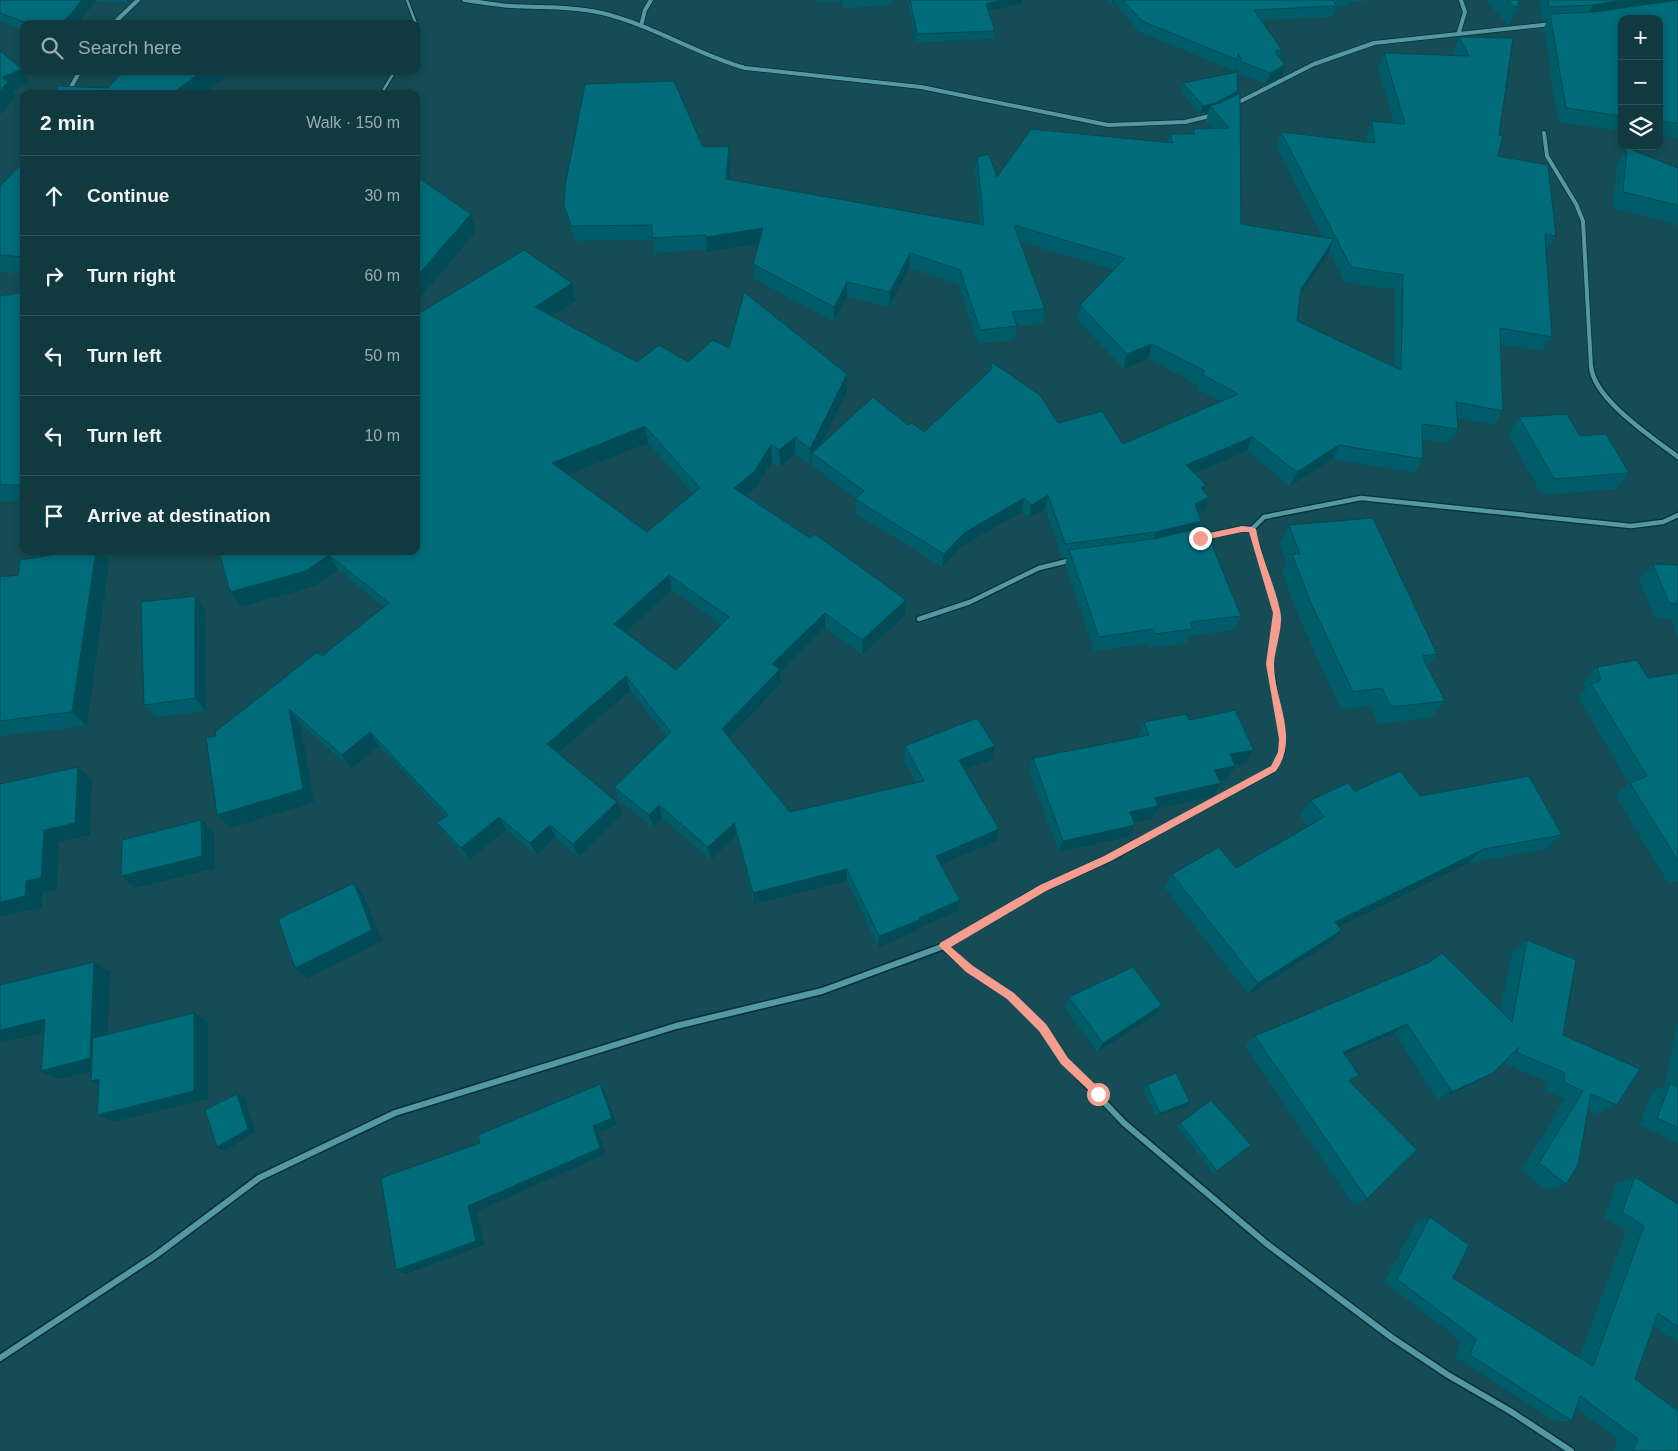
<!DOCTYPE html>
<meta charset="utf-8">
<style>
:root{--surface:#103940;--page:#194047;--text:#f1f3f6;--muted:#9cacb1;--line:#305359}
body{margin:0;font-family:Arial,sans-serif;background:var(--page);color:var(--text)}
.controls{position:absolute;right:15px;top:15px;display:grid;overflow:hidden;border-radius:10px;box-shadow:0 2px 8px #0003}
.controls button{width:45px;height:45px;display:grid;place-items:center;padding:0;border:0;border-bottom:1px solid var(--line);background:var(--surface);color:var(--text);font:25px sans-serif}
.stop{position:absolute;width:15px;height:15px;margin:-11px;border:4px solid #f59d8e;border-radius:50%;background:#fff}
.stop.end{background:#f59d8e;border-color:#fff;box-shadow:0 1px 5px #0008}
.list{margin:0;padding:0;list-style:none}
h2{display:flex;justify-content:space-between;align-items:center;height:65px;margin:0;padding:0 20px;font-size:21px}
h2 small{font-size:16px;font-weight:400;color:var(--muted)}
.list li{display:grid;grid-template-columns:32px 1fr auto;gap:15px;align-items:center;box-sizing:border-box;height:80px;padding:0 20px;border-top:1px solid var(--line)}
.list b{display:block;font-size:19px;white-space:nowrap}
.list em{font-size:16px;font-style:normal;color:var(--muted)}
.icon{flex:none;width:28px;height:28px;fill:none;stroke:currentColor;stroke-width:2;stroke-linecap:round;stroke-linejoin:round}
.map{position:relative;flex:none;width:1678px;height:1451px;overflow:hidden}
.search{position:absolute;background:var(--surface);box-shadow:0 2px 8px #0003;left:20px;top:20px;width:400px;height:55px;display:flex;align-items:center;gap:12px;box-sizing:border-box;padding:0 18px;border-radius:10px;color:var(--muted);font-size:19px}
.panel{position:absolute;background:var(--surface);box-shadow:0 2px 8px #0003;left:20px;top:90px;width:400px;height:465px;border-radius:10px}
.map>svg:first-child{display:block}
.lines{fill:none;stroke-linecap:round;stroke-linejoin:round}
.lane-casing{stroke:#0a3036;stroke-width:4.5}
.street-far2-casing{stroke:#0a3036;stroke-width:5.5}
.street-far1-casing{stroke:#0a3036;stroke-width:7}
.street-casing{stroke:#0a3036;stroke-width:9}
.lane{stroke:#5498a4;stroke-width:2.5}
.street-far2{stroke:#5498a4;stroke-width:4}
.street-far1{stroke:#5498a4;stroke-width:4.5}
.street{stroke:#5498a4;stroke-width:6}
.wall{fill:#005c68;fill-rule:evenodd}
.shaded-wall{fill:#004b55}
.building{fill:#006b79;stroke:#004b55;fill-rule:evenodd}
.route{fill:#f59d8e}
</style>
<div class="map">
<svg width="1678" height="1451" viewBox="0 0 1678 1451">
<rect width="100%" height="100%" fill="#154c55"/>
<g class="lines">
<defs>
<g id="lane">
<polyline points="407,0 416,24"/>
<polyline points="381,94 395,71"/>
</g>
<g id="street-far2">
<path d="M464 0C479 2 495 5 510 6 541 8 571 6 602 13 652 25 696 54 745 68L921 87 1108 125 1185 122 1214 115"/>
<polyline points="113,24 138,0"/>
<polyline points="641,26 645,10 651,0"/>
<polyline points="1459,32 1465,12 1461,0"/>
<polyline points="67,94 80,71"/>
<polyline points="1235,104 1314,64 1374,43 1552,24"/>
<polyline points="1544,133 1547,156 1576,204 1583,221 1591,367"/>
</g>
<g id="street-far1">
<path d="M1591 366C1593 399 1653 438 1678 457"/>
<polyline points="1204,537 1241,529 1252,529"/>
<polyline points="919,619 970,602 1039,568 1072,560"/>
<polyline points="1141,841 1274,769 1282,752 1283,739 1270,664 1277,613 1252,529 1264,517 1361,498 1631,526 1663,522 1678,515"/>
</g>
<g id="street">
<polyline points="944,946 969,969 1010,996 1042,1027 1065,1061 1124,1123 1267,1244 1391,1337 1448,1375 1510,1411 1571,1451"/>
<polyline points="0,1358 156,1255 259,1178 395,1113 676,1026 822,991 944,946 1043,888 1107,859 1144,839"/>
</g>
</defs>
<use href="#lane" class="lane-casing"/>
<use href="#street-far2" class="street-far2-casing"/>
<use href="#street-far1" class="street-far1-casing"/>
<use href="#street" class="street-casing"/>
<use href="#lane" class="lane"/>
<use href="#street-far2" class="street-far2"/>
<use href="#street-far1" class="street-far1"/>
<use href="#street" class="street"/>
</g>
<g class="wall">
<polygon points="0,0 133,0 129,3 96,1 77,24 24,24 24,30 0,21"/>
<polygon points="817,0 892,0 892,6 843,8 843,1 818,3"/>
<polygon points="908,0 1022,0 1021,4 989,12 995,31 994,39 916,42"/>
<polygon points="1108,0 1377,0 1349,2 1347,6 1337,7 1333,17 1262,20 1282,50 1280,58 1282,76 1266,84 1239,73 1236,67 1235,71 1139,32 1115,3 1112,4"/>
<polygon points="1486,0 1519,0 1518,7 1510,24 1506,24"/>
<polygon points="1539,0 1678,0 1678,138 1659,136 1659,19 1622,19 1622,131 1558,122 1544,28 1547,20 1542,21"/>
<path d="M1459 37 1513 38 1499 135 1498 156 1556 236 1546 251 1552 337 1542 351 1501 344 1503 411 1494 425 1457 418 1458 429 1449 443 1422 439 1423 459 1414 473 1332 459 1290 486 1247 451 1194 473 1206 485 1204 491V511L1198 514 1199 529 1204 535 1241 616 1234 630 1190 636 1186 644 1149 648 1147 644 1094 651 1065 565 1067 557 1062 558 1045 509 1029 518 1022 512 962 546 942 567 855 513 856 499 812 466V462L811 465 795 454 780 467 772 462 755 488 746 496 810 538 906 600 905 615 862 655 825 628 780 672 781 683 729 738 790 812 916 783 904 760 905 746H995L992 759 965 770 999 829 996 841 941 865 960 900 958 911 919 928 918 931 878 947 847 881 754 904 736 835 711 860 662 818 653 827 618 800 614 787 666 736 630 691 558 753 617 802 622 814 578 857 555 837 537 855 506 830 469 860 446 835 437 823 446 817 379 746 351 769 300 723 314 802 230 828 216 736 322 656 384 607 338 570 315 586 241 607 230 592 416 315 572 283 576 301 552 316 637 362H688L729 348 847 391 821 445 908 425 924 432 988 373 990 361 1058 423 1123 444 1220 401 1197 389 1198 385 1148 359 1124 369 1077 320 1080 305 1114 270 1021 242 1045 309 1043 324 1017 326 1014 340 978 344 959 285 909 268 889 307 847 296 834 322 754 279 753 264 759 244 707 252 706 249 655 253 653 240 575 241 567 219 564 205 703 147 729 146 731 161 729 180 980 224 975 172 977 157 997 177 1168 143 1170 134H1192L1193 129 1212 128 1206 121 1208 113 1200 114 1181 92 1183 83 1236 95 1241 224 1322 237 1276 147 1281 132 1367 142 1366 136 1372 121 1394 123 1378 68 1384 53 1454 56 1453 52ZM1329 251 1344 282 1395 290 1394 367 1297 321 1300 296ZM648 443 693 494 647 532 568 474ZM672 590 721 625 676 670 625 633Z"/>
<polygon points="1627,148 1678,168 1678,226 1662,220 1613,209 1617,165"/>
<polygon points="24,161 24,274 0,272 0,186"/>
<polygon points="24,292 24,505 21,501 0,501 0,296"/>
<polygon points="1519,417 1580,436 1629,473 1616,489 1542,495 1508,434"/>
<polygon points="1289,525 1437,654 1428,666 1445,701 1431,718 1378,724 1370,705 1341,710 1300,620 1282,573 1287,563 1279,544"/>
<polygon points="75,551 100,551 109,563 87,726 0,736 0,577 18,575"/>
<polygon points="1653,564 1678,565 1678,638 1671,619 1655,618 1639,579"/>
<polygon points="205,609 206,711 156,717 144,705"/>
<polygon points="1597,667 1648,678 1678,673 1678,881 1668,883 1615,795 1629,783 1578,698 1586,690 1583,681"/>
<polygon points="1189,720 1246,763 1235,765 1228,779 1219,780 1221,783 1213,796 1157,809 1152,819 1134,822 1129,837 1059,852 1029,771 1033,758 1139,737 1138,736 1144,722"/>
<polygon points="1355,791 1420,796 1562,835 1545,849 1468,863 1339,927 1330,943 1248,994 1164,887 1172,874 1236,868 1308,826 1300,815 1311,800"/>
<polygon points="1527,940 1563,1035 1617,1105 1598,1114 1588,1109 1566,1184 1547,1190 1521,1170 1565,1099 1546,1091 1548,1082 1503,1063 1477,1082 1437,1100 1394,1033 1345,1055 1350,1082 1367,1199 1354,1206 1245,1046 1255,1036 1500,1011 1512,952"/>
<polygon points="1069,997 1162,1005 1155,1015 1097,1052 1064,1006"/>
<polygon points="1678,1022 1678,1144 1639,1125 1652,1091 1665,1086 1677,1023"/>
<polygon points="1147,1085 1186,1106 1156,1117 1143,1089"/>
<polygon points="1180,1123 1251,1145 1213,1174 1177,1126"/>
<polygon points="1635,1177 1678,1204 1678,1343 1653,1326 1635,1379 1678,1451 1613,1451 1618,1439 1576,1408 1572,1421 1554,1421 1455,1357 1461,1341 1384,1282 1416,1222 1430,1217 1453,1278 1579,1357 1626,1231 1604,1217 1617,1183"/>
</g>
<g class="shaded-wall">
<polygon points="82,0 95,0 96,1 77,24 62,24"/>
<polygon points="127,0 133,0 129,3"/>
<polygon points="1003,0 1022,0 1021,4 985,12 986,4"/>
<polygon points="1113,0 1115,0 1115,3 1112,4"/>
<polygon points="1625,0 1678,0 1586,18 1593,5"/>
<polygon points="1285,65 1282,76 1266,84 1270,73"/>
<polygon points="22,69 30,83 13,90 16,96 2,113 0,114 0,91 2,77"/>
<polygon points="203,71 222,71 225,78 204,94 171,94"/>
<polygon points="1238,91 1235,100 1210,106 1208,113 1200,114 1203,106"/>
<polygon points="729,146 731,161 728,194 726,179"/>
<polygon points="471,214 476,232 416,302 416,277"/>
<polygon points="763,228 764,243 707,252 706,237"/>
<polygon points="1334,239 1328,254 1295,303 1301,289"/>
<polygon points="910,253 909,268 889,307 890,292"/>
<polygon points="847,282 847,296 834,322 834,307"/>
<polygon points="572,283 576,301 540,324 535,307"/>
<polygon points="1152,344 1148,359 1124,369 1127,354"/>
<polygon points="847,374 847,391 816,455 812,453 812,462 811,465 810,449"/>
<polygon points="645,426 648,443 557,479 552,463"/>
<polygon points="795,437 795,454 780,467 779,450"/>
<polygon points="1252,437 1247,451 1181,479 1186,465"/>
<polygon points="771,445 772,462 755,488 736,504 734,488"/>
<polygon points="1339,445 1332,459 1290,486 1297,472"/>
<polygon points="1206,485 1201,499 1201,488"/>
<polygon points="1048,495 1045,509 1029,518 1032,505"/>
<polygon points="1209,497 1204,511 1189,518 1195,504"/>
<polygon points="1024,498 1022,512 962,546 942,567 944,554 964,533"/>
<polygon points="1201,521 1196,535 1151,545 1156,532"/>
<polygon points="1206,529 1200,545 1195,536"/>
<polygon points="96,551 100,551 109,563 87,726 72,712"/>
<polygon points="329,555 338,570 315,586 241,607 230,592"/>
<polygon points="669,575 672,590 618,639 614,624"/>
<polygon points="195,596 205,609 206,711 195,698"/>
<polygon points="906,600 905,615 862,655 862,640"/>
<polygon points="825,613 825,628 780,672 781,683 724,743 722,729 772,664"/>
<polygon points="626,676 630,691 552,758 547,744"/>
<polygon points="289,709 300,723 314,802 230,828 217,815"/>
<polygon points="370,732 379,746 351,769 342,755"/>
<polygon points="995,746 992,759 956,774 959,760"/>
<polygon points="1254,750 1246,763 1223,767 1230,754"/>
<polygon points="1235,766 1228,779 1207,783 1214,770"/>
<polygon points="78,767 92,780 90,835 59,842 57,889 42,893 42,907 0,917 0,902 26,881 44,830"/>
<polygon points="1221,783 1213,796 1157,809 1152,819 1124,824 1130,812 1155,798"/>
<polygon points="617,802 622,814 578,857 573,844"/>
<polygon points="659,805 662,818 653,827 649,815"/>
<polygon points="499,817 506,830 469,860 461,848"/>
<polygon points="201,820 214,832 215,868 135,888 121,876"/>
<polygon points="734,823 736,835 711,860 708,847"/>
<polygon points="550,825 555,837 537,855 530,843"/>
<polygon points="1135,825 1129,837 1059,852 1063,841"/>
<polygon points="999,829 996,841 934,868 936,856"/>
<polygon points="1484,849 1468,863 1323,935 1335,922"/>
<polygon points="847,869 847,881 754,904 753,893"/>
<polygon points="354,883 363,894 382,941 307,978 295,968"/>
<polygon points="960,900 958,911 919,928 918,931 878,947 879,936 919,918"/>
<polygon points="1342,930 1330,943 1248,994 1258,983"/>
<polygon points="94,962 110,972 106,1067 59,1079 41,1071"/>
<polygon points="1162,1005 1155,1015 1097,1052 1103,1043"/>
<polygon points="194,1013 208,1022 208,1099 113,1122 97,1115"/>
<polygon points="45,1019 62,1028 0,1043 0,1030"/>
<polygon points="1407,1024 1394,1033 1330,1061 1343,1052"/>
<polygon points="1493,1073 1477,1082 1437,1100 1452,1092"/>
<polygon points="99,1079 108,1089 91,1081"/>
<polygon points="600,1084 605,1092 617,1125 598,1133 606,1154 477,1211 484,1245 406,1274 396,1270 468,1206"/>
<polygon points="237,1094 244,1097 255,1132 224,1151 217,1147"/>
<polygon points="1190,1102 1186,1106 1156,1117 1160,1113"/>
</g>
<g class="building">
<polygon points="0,0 82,0 62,24 30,24 0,13"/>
<polygon points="910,0 1003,0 986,4 995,31 917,34"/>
<polygon points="1123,0 1333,0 1337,6 1254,10 1282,50 1275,51 1285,65 1270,73 1242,62 1238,53 1238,60 1142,21"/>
<polygon points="1508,0 1519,0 1518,7 1514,7"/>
<polygon points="1548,0 1625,0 1593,5 1549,7"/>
<polygon points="1678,0 1678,123 1659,121 1659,19 1622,19 1622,116 1566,108 1550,14 1594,12"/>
<polygon points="1459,37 1513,38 1499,135 1503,136 1498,156 1548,165 1556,236 1545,234 1552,337 1500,328 1503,411 1456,402 1458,429 1422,424 1423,459 1339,445 1297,472 1252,437 1186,465 1206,485 1201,488 1209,497 1195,504 1201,521 1156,532 1065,544 1048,495 1032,505 1024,498 964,533 944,554 855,499 864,491 812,453 873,397 908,425 912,423 924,432 992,369 990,361 1040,395 1058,423 1102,411 1123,444 1238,394 1202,374 1205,371 1152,344 1127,354 1080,305 1125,258 1014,225 1045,309 1012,312 1017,326 980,330 960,270 910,253 890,292 847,282 834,307 753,264 763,228 706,237 705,235 652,238 652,225 571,226 564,205 565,186 585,84 674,81 703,147 729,146 726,179 984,225 977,157 989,154 997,177 1031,129 1173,143 1170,134 1195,134 1193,129 1229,128 1210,106 1220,103 1240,93 1241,224 1334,239 1301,289 1297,321 1401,370 1403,275 1351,267 1281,132 1375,143 1372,121 1405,124 1384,53 1469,56"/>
<polygon points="0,51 22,69 2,77 8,82 0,91"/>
<polygon points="124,71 203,71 171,94 56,94 57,86 108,88"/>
<polygon points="1237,72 1238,91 1215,103 1203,106 1183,83"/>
<polygon points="1627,148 1678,168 1678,206 1673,204 1623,192"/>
<polygon points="24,161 24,257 0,255 0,186"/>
<polygon points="416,176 471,214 416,277"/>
<path d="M524 250 572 283 535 307 637 362 659 345 688 362 713 340 729 348 744 292 847 374 810 449 795 437 779 450 771 445 754 472 734 488 810 538 815 534 906 600 862 640 825 613 772 664 780 669 722 729 790 812 924 781 905 746 977 718 995 746 959 760 999 829 936 856 960 900 919 918 920 920 879 936 847 869 753 893 734 823 708 847 659 805 649 815 614 787 671 732 626 676 547 744 617 802 573 844 550 825 530 843 499 817 461 848 437 823 448 815 370 732 342 755 289 709 303 789 217 815 206 738 216 736 215 732 317 652 322 656 389 603 329 555 306 571 230 592 219 551H416V315ZM645 426 700 488 647 532 552 463ZM669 575 729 617 676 670 614 624Z"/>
<polygon points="24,292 24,485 0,485 0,296"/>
<polygon points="1567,414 1580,436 1606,434 1629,473 1554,479 1519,417"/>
<polygon points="24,487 24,499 19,499"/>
<polygon points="1373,518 1437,654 1422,656 1445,701 1391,707 1382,688 1353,692 1310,601 1292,554 1300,554 1289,525"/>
<polygon points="1205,527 1206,529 1195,536 1208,535 1241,616 1190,622 1193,629 1155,634 1153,629 1099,637 1069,550 1158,538"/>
<polygon points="75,551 96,551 72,712 0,721 0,577 18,575 20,560"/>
<polygon points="1653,564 1678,565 1678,604 1669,603"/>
<polygon points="195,596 195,698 144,705 141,602"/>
<polygon points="1637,660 1648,678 1678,673 1678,861 1630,783 1647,776 1591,684 1601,680 1597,667"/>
<polygon points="1235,710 1254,750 1230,754 1235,766 1214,770 1221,783 1155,798 1158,806 1130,812 1135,825 1063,841 1033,758 1149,735 1144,722 1186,714 1189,720"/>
<polygon points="78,767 75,823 44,830 41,878 26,881 25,896 0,902 0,784"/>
<polygon points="1400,771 1420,796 1529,776 1562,835 1484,849 1335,922 1342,930 1258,983 1172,874 1219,847 1236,868 1324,817 1311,800 1348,783 1355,791"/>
<polygon points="201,820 202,856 121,876 122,840"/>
<polygon points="354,883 372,930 295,968 278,919"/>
<polygon points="1527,940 1576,960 1563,1035 1640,1069 1617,1105 1591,1094 1578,1165 1566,1184 1539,1163 1583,1091 1564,1082 1565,1073 1516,1052 1519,1047 1493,1073 1452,1092 1407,1024 1343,1052 1359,1075 1349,1081 1417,1150 1367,1199 1255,1036 1430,962 1442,953 1512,1022"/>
<polygon points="94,962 90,1058 41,1071 45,1019 0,1030 0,985"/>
<polygon points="1133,967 1162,1005 1103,1043 1069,997"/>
<polygon points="194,1013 194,1091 97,1115 99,1079 91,1081 93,1038"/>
<polygon points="1176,1073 1190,1102 1160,1113 1147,1085"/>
<polygon points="1670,1083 1678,1087 1678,1128 1657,1118"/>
<polygon points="600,1084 612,1118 593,1126 600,1148 468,1206 476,1241 396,1270 381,1178 480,1143 478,1135"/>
<polygon points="237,1094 248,1129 217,1147 205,1110"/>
<polygon points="1211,1100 1251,1145 1217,1171 1180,1123"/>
<polygon points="1635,1177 1678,1204 1678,1327 1658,1313 1635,1379 1678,1411 1678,1451 1633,1451 1638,1439 1580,1396 1572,1421 1470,1355 1476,1339 1397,1279 1430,1217 1469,1245 1453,1278 1593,1366 1644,1226 1622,1212"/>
</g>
<path class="route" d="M1242 526 1252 527 1256 529C1261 557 1274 583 1280 610 1284 625 1275 648 1274 664 1274 701 1300 737 1276 771L1111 861 1046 891 951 947 973 966 1014 993 1046 1024 1068 1058 1101 1090V1097L1098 1099 1061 1064 1039 1031 1007 999 966 972 939 946 940 943 1040 885 1104 856 1271 766 1278 752 1279 739 1266 664 1273 613 1249 532H1242L1200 541 1196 538 1200 535Z"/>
</svg>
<div class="controls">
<button>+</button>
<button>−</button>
<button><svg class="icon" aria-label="layers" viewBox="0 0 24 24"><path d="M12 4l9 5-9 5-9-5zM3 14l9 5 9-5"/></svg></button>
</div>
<div class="stop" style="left:1098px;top:1094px"></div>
<div class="stop end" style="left:1200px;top:538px"></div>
<div class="search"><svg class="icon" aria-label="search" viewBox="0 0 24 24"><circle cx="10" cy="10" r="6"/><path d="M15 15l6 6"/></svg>Search here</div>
<section class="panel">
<h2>2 min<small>Walk · 150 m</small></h2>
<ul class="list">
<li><svg class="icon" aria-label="ahead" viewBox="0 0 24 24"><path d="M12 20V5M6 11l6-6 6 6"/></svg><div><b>Continue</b></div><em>30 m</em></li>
<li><svg class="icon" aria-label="right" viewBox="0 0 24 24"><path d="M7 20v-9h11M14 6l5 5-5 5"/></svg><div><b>Turn right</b></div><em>60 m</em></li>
<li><svg class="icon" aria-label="left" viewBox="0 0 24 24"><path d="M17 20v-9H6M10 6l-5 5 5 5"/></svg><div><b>Turn left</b></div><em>50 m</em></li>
<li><svg class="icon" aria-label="left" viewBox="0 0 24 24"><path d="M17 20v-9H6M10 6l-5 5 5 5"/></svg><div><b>Turn left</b></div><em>10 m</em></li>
<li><svg class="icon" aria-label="arrive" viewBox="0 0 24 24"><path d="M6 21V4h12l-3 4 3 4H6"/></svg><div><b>Arrive at destination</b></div></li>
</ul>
</section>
</div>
